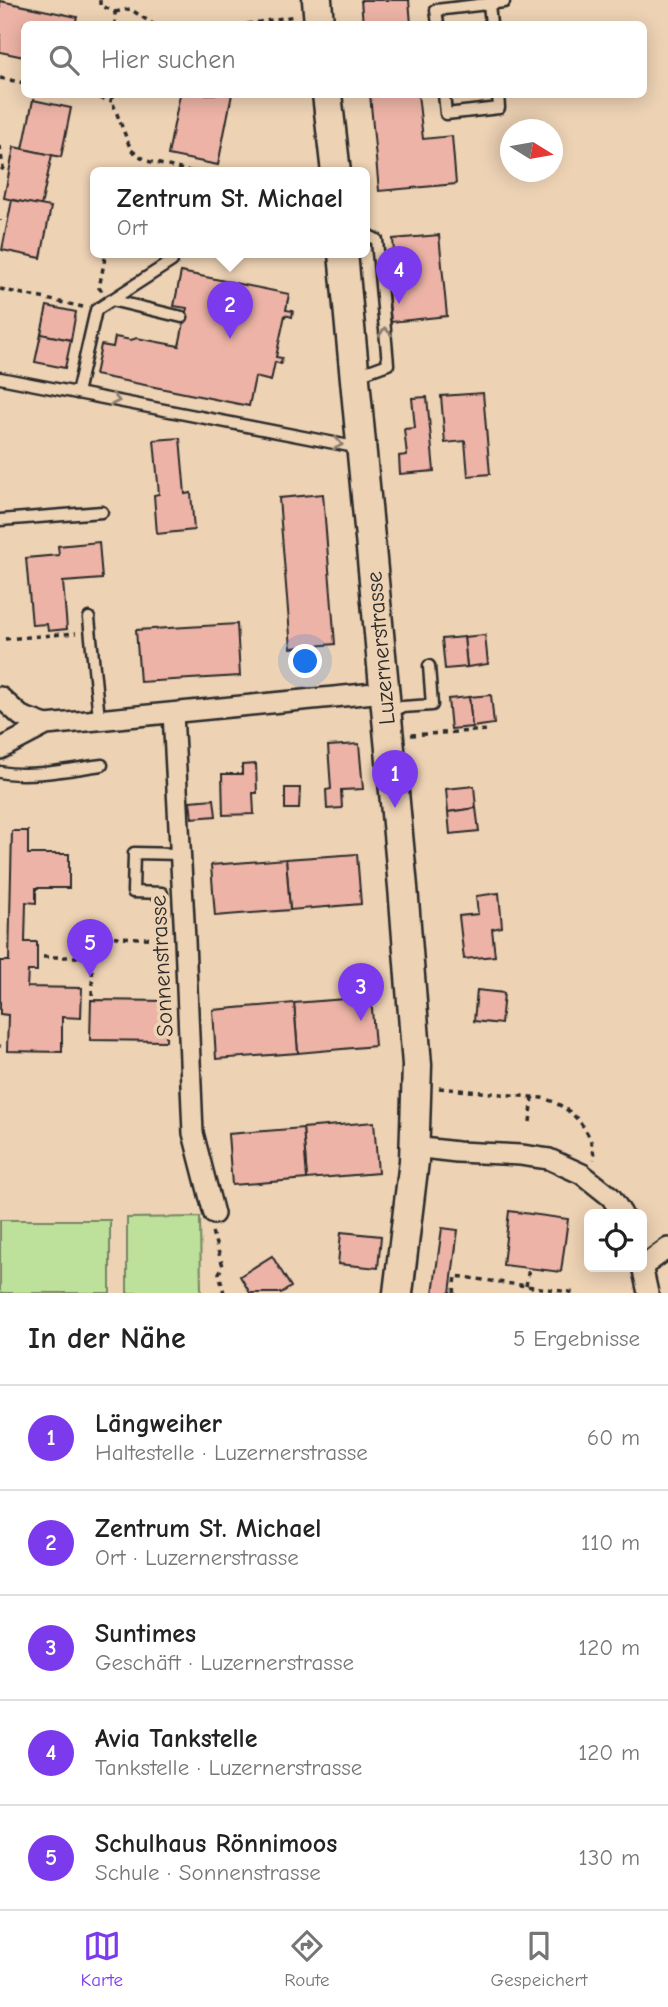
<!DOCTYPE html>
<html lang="de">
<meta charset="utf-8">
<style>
:root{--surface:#fff;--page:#f6f6f6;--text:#222;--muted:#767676;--line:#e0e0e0;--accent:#7c3aed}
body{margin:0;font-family:"Comic Neue",sans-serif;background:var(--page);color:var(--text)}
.controls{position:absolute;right:21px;bottom:21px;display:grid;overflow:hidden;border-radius:10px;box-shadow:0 4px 18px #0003}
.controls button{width:63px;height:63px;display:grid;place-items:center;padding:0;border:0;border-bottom:2px solid var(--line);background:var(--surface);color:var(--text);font:35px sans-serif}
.compass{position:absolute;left:500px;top:119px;width:63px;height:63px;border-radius:50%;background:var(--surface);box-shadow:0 4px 18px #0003;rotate:101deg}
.you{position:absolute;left:306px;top:662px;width:24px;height:24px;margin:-18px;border:5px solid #fff;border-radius:50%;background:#1a73e8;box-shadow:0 0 0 10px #1a73e833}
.badge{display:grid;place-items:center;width:46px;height:46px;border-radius:50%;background:var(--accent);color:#fff;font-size:23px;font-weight:700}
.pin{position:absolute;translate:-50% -58px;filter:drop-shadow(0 2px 4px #0008)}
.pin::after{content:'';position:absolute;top:37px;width:24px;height:21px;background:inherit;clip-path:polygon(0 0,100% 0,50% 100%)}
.popup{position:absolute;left:90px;top:167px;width:280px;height:91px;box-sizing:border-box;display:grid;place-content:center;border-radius:10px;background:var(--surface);filter:drop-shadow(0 2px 5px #0005);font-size:23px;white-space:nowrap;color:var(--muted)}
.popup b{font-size:26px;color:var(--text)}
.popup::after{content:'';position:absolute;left:50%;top:100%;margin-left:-14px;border:14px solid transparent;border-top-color:var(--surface)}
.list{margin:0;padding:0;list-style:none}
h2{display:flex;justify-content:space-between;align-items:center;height:91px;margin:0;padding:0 28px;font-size:30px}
h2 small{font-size:23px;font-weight:400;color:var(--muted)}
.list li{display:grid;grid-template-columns:46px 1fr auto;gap:21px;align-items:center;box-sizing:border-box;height:105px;padding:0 28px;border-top:2px solid var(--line)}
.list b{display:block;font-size:26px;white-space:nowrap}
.list p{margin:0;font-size:23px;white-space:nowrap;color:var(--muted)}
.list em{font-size:23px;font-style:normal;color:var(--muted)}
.icon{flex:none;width:38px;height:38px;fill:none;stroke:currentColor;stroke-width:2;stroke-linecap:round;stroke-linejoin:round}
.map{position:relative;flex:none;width:668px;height:1293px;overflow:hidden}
.search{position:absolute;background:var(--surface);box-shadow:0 4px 18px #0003;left:21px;right:21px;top:21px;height:77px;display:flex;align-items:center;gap:18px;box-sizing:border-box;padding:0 24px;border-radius:10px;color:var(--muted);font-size:26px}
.sheet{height:616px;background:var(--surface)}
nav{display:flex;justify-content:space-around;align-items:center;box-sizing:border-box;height:98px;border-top:2px solid var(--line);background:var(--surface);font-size:19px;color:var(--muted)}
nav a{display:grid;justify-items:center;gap:4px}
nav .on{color:var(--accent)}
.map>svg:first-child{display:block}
.green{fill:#bde09a;stroke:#748662;stroke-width:2}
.building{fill:#ecb3a6;stroke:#2b2b2b;stroke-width:2}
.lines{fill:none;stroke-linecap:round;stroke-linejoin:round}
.lane-casing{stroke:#2b2b2b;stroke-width:15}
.street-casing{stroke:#2b2b2b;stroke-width:24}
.secondary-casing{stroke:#2b2b2b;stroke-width:33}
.path{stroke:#2b2b2b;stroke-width:3.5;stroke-dasharray:5 5;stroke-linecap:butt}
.lane{stroke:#edd2b4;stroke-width:10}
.street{stroke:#edd2b4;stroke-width:19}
.secondary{stroke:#edd2b4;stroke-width:28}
.oneway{stroke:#8c7e70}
.labels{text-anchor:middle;stroke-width:7;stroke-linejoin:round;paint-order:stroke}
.street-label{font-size:23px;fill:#2b2b2b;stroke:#edd2b4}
</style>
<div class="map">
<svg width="668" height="1293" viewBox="0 0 668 1293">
<rect width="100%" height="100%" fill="#edd2b4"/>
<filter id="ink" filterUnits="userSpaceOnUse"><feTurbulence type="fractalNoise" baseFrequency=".0143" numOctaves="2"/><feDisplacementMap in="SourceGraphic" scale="14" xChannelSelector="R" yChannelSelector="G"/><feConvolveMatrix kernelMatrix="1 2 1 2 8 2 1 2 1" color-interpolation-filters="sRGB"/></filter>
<g filter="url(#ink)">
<g class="green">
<polygon points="200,1217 201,1293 127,1293 127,1218"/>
<rect x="0" y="1220" width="110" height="73"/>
</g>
<g class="building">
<polygon points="361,0 409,0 411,24 363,24"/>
<polygon points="0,1 77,17 75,24 24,24 24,57 0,52"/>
<polygon points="180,94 232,94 218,165 168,155"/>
<polygon points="370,94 418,94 423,139 452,136 456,184 379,191"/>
<polygon points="33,100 71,108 61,157 23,149"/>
<polygon points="14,147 52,155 41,206 4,198"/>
<polygon points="12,200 51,207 41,258 2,250"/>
<polygon points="439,235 447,316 391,322 388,291 397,290 393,239"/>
<polygon points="181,272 289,294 286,310 293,311 292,317 285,315 276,357 282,358 281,364 275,362 271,381 255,377 249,406 95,375 101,345 113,347 115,337 131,340 137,338 179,346 187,308 174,306"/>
<polygon points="47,306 76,312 71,340 41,334"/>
<polygon points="41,334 71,340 65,368 35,362"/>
<polygon points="483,393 490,474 468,476 465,441 445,443 441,396"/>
<polygon points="427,397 434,471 400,474 399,456 407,455 404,429 415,428 412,398"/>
<polygon points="180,438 185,494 191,493 194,530 157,534 154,495 159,494 154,440"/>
<polygon points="323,494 335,644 291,648 279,498"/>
<polygon points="99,542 102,579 63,582 67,629 48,631 47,624 32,625 26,558 59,555 58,546"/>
<polygon points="237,624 240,676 140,682 136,630"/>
<polygon points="485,635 488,664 467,667 464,637"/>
<polygon points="464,637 467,667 445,669 442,639"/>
<polygon points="491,695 494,724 472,727 469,697"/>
<polygon points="469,697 472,727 451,729 448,699"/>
<polygon points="359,744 363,789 341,790 342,808 327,809 326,790 331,789 328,746"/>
<polygon points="256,764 257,793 253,793 254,814 223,815 222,774 242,774 242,765"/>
<polygon points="474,786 476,808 448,812 446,789"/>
<polygon points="285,788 300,788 299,809 285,809"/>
<polygon points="214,799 216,816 192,818 190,801"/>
<polygon points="476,808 479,831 450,834 448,812"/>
<polygon points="12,831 28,831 28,854 69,854 69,888 36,888 36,903 26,902 25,942 37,942 37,971 28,971 27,987 82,988 81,1018 62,1017 62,1052 7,1051 8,1015 0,1014 0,961 9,961"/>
<polygon points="357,854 361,904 290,910 286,859"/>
<polygon points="286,859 290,910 215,916 211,865"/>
<polygon points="499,893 502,927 492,929 495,956 464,959 459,916 478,914 476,896"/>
<polygon points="477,990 504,993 501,1024 474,1021"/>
<polygon points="371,997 375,1046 298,1053 294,1003"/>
<polygon points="91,1000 167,1001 166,1041 90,1040"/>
<polygon points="294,1003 298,1053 216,1059 213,1010"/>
<polygon points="374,1122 378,1173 307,1179 303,1128"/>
<polygon points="303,1128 307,1179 232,1185 228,1134"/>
<polygon points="509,1211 568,1219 561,1272 503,1265"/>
<polygon points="442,1228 458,1230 450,1293 433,1293"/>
<polygon points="341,1232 381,1236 378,1268 338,1264"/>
<polygon points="272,1256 291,1287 281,1293 250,1293 240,1276"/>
</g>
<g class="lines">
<defs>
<g id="lane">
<polyline points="489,4 491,24"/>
<polyline points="438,24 436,10 504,2 504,0"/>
<polyline points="444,94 446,114 499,108 498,94"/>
<polyline points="111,300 182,317"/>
<polyline points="358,375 388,364 377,240 365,234"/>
<polyline points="0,378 360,448"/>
<polyline points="77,393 96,310 172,261"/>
<polyline points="0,520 102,512"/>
<polyline points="89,618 99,718"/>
<polyline points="388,708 432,705 429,666"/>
<path d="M0 772C30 778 72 769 102 765"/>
<polyline points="162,893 133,892 134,853 181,854"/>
</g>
<g id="street">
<polyline points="0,697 21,716 46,725"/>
<polyline points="173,713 185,940 193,1133 214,1214"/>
<polyline points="0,749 46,725 385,692"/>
<polyline points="414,1147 457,1152 521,1155 549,1159 582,1174 611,1197 622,1214"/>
<polyline points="642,1266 648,1293"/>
<polyline points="642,1267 668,1248"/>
</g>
<g id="secondary">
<polyline points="317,0 319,24"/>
<polyline points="327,94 336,173"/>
<polyline points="343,253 403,887 417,1065 414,1161 398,1293"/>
</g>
</defs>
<use href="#lane" class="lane-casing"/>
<use href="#street" class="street-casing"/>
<use href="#secondary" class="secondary-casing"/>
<g class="path">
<polyline points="100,0 100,5 115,12 115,24"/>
<polyline points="115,12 130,9 153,24"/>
<polyline points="247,24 295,16"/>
<polyline points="0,78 24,83"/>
<polyline points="80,94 112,101"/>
<polyline points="112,94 112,101 131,150 147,161 197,173"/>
<polyline points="0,146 3,168 0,172"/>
<polyline points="0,220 0,221"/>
<polyline points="0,289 83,307"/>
<polyline points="102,291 99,288 106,253"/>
<polyline points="5,639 76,633"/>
<polyline points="411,735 489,730"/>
<polyline points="43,957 93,957"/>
<polyline points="92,995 93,936 166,939"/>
<polyline points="0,1046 1,1046"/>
<path d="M439 1088 542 1098C570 1105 594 1130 594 1160"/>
<polyline points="530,1122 533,1097"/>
<polyline points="212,1232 223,1266 219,1273 224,1293"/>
<polyline points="526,1286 529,1268"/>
<polyline points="454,1293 456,1276 576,1293"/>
</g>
<use href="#lane" class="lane"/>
<use href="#street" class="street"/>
<use href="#secondary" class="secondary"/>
</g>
<defs><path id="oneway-chevron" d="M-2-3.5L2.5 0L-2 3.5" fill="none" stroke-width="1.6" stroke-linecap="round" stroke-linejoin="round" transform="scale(1.75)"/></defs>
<g class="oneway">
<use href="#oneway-chevron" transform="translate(385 332) rotate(-95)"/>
<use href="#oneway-chevron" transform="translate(115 400) rotate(11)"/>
<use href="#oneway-chevron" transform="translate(338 444) rotate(11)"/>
</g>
</g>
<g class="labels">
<g class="street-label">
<text transform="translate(380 648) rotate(-95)" y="8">Luzernerstrasse</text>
<text transform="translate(161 966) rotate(-93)" y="8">Sonnenstrasse</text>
</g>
</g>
</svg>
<div class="controls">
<button><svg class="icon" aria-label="locate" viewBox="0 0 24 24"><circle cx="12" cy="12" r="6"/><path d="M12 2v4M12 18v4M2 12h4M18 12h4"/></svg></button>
</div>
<svg class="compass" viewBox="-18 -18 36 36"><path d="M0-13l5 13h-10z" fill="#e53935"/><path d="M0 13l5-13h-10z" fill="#767676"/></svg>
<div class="you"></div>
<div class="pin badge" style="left:395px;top:808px">1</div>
<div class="pin badge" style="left:230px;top:339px">2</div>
<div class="popup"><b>Zentrum St. Michael</b>Ort</div>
<div class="pin badge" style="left:361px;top:1021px">3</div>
<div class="pin badge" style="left:399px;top:304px">4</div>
<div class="pin badge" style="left:90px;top:977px">5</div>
<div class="search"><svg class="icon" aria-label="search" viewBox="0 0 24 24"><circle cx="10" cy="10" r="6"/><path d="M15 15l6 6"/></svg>Hier suchen</div>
</div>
<section class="sheet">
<h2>In der Nähe<small>5 Ergebnisse</small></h2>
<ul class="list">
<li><span class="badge">1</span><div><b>Längweiher</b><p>Haltestelle · Luzernerstrasse</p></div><em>60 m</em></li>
<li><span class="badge">2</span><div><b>Zentrum St. Michael</b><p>Ort · Luzernerstrasse</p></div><em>110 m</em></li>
<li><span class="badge">3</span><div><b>Suntimes</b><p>Geschäft · Luzernerstrasse</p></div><em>120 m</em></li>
<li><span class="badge">4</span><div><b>Avia Tankstelle</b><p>Tankstelle · Luzernerstrasse</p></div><em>120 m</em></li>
<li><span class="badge">5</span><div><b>Schulhaus Rönnimoos</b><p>Schule · Sonnenstrasse</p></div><em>130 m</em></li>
</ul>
</section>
<nav>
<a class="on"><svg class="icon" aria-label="map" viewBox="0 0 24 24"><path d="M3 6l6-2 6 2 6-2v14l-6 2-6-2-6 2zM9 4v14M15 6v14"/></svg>Karte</a>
<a><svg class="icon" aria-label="directions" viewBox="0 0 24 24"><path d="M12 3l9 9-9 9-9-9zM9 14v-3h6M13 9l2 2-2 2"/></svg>Route</a>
<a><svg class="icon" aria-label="saved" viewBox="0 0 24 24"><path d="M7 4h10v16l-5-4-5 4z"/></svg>Gespeichert</a>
</nav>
